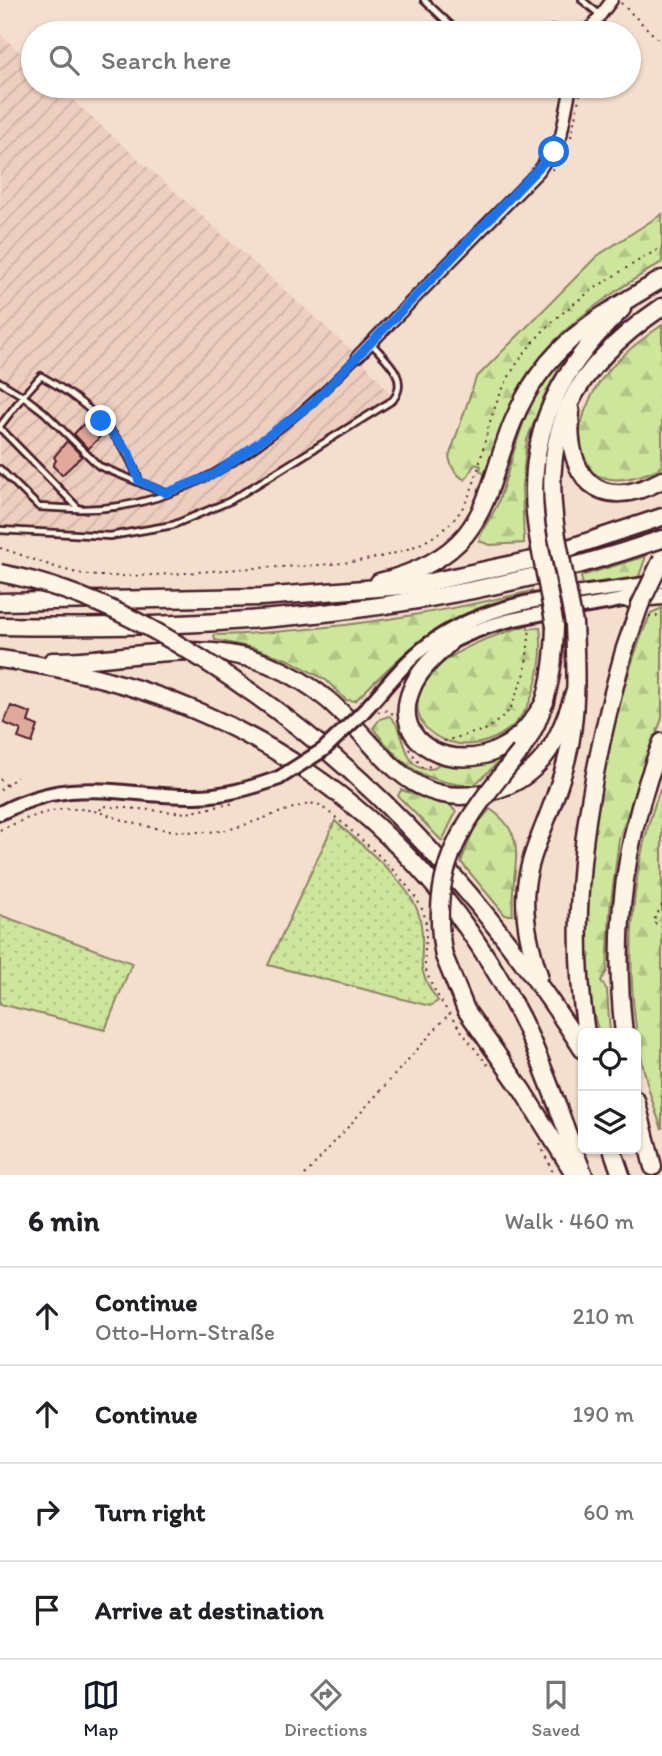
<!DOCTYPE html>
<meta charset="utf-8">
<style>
:root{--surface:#fff;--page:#f6f6f6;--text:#202124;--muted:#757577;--line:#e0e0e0;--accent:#111827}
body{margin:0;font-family:Itim,sans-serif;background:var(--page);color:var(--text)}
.controls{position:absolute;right:21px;bottom:21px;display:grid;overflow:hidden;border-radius:10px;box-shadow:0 2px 5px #0004}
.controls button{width:63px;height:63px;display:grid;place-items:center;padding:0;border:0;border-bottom:2px solid var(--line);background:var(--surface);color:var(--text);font:35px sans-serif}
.stop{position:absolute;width:21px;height:21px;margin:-16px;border:5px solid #1a73e8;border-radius:50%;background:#fff}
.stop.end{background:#1a73e8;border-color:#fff;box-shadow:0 2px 7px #0008}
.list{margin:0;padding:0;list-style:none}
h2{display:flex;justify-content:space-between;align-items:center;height:91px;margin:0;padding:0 28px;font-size:30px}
h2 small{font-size:23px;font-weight:400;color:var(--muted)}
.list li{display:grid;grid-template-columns:46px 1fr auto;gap:21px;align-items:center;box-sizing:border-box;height:98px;padding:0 28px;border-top:2px solid var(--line)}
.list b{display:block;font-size:26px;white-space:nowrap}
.list p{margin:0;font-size:23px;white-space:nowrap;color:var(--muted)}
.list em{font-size:23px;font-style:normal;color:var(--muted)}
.icon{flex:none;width:38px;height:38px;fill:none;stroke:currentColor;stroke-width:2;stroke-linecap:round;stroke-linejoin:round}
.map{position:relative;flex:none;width:662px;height:1175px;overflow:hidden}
.search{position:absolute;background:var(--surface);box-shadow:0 2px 5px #0004;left:21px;right:21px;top:21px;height:77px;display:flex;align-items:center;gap:18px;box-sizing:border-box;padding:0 24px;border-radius:38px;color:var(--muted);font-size:26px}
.sheet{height:483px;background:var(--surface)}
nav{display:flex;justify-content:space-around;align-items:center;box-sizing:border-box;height:98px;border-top:2px solid var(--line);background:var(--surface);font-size:19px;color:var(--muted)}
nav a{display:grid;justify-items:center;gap:4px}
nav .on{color:var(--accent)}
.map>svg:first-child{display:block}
.industrial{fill:url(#industrial-furrows)}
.grass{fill:url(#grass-dots);stroke:#8c8264;stroke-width:2}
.forest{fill:url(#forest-firs);stroke:#8c8264;stroke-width:2}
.building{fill:#e1a99a;stroke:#4a1f2b;stroke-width:2}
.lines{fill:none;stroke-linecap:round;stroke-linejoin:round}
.service-casing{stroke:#4a1f2b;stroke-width:10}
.minor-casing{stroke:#4a1f2b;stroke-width:15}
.tertiary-casing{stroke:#4a1f2b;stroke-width:18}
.trunk-casing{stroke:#4a1f2b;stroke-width:21}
.path{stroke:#4a1f2b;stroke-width:2;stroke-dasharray:2 5;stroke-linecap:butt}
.service{stroke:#fcf5e5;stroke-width:4.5}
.minor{stroke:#fcf5e5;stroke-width:10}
.tertiary{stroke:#fcf5e5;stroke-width:12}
.trunk{stroke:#fcf5e5;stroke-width:16}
.tertiary-bridge-casing{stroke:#4a1f2b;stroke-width:18;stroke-linecap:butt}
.trunk-bridge-casing{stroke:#4a1f2b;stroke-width:21;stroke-linecap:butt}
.tertiary-bridge{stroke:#fcf5e5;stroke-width:12}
.trunk-bridge{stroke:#fcf5e5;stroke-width:16}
.route{stroke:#1a73e8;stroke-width:9}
</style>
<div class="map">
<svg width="662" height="1175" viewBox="0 0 662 1175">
<defs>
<pattern id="industrial-furrows" width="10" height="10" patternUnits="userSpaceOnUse" patternTransform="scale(1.75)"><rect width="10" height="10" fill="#eecebe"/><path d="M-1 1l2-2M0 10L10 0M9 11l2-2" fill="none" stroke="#ceb0a3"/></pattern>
<pattern id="grass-dots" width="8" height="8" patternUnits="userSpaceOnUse" patternTransform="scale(1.75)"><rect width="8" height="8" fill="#cee69c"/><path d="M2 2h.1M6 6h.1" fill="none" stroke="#b2c587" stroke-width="1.8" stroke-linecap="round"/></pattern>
<pattern id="forest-firs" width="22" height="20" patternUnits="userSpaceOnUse" patternTransform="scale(1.75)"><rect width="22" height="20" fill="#cee69c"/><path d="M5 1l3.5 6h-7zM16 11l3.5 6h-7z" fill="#b2c587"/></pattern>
</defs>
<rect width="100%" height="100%" fill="#f4dece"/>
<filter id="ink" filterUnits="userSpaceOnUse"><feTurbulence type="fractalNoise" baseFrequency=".0143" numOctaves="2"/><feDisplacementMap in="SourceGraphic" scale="14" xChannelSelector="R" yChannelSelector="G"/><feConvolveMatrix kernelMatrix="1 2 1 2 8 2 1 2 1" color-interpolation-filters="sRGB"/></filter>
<g filter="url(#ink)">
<polygon class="industrial" points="0,34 33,64 33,86 57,86 358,356 392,395 220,500 186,516 158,524 102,532 0,526"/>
<g class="grass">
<path d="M335 821C360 844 413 884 420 919 428 957 410 962 438 1001L430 1006 268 965Z"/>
<polygon points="0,915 132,963 105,1030 0,1004"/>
</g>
<g class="forest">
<path d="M662 214V262C601 300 542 336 511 404 501 427 494 452 486 475L480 471 481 466 475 464 465 480C456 475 451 468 449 457L476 378 597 256Z"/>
<path d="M662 325V467C587 504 558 453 596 388 611 362 638 342 662 325Z"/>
<path d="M568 353 545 394 527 440 522 485 524 543 490 545 479 541C481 528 493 516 498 503 517 448 523 394 568 353Z"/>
<polygon points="646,556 638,579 583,587 581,576"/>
<path d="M532 591 533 596C509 602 483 607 460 617 418 636 388 669 355 701L346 700 326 680 289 660 254 648 215 640 214 635C322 632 427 616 532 591Z"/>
<path d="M662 608V718L619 839 610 910 607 971 601 981 607 990 610 1033H599C565 929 606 712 651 613Z"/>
<path d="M528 625V629L540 627C543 652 540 672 532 696 498 783 376 738 432 673 455 647 496 635 528 625Z"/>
<path d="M389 716C408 729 401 777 435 768L438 764C460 766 480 766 499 757L501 760 473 786C422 782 403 767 373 728L380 719Z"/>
<path d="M662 784V1129C621 1023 621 890 662 784Z"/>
<polygon points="401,790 450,805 456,812 442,841 398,796"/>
<path d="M490 809C534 839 508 871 513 915H505L461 862 474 828Z"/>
</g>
<g class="building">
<polygon points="90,417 105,432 88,449 74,434"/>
<polygon points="67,441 82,456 62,475 53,466 56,460 54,457"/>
<polygon points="11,706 31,713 28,722 38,726 32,743 18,738 21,730 4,723"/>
</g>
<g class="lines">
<defs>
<g id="service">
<polyline points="424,0 459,33"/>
<polyline points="582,0 599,14"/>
<polyline points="552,29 560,33"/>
<path d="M0 382 23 396 41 376C84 400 123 433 139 481"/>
<polyline points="0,426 23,396 44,412 99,466 165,493"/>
<path d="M0 428 79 509C191 511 284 433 358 357"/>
<polyline points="0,469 39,507 78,509"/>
<path d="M0 530 110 536 173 525 230 501 393 400C410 378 386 360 372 344"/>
</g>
<g id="minor">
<polyline points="587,33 612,0"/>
<polyline points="358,356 539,171 561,136 571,86"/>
</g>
<g id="tertiary">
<path d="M441 648C500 611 570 613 635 597"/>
<path d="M361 714C385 689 406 658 436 639 501 595 587 595 662 581"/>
<path d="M0 813C74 774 120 797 195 796 224 796 251 788 279 778"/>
</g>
<g id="trunk">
<path d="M571 411C565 476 597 515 662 480"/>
<path d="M557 537C538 429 574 367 662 307"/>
<path d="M539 542C521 445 552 376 622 309"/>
<path d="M379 582C514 549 475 465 538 376 570 330 616 307 662 279"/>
<polyline points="628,599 662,596"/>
<polyline points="0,602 261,597 416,585 532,560 662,517"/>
<path d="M0 626C225 630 448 613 662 539"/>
<path d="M449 643C435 657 419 670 412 688 387 745 456 774 501 748 521 738 533 720 545 702"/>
<path d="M0 659C230 688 416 810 521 1018 546 1068 562 1123 584 1175"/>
<path d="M52 661C124 661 198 637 268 664 290 673 310 685 328 700 382 746 410 819 499 789 544 774 561 735 574 693"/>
<path d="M251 692C387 787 494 911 583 1050"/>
<path d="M520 752C547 714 554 672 555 626"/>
<polyline points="444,956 466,1010 522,1090 575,1175"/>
<path d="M539 975C504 870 543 852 567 758 578 715 576 668 574 624"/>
<path d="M586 1033C566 902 589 778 624 651"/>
<path d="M624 1033C612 933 624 836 662 742"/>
<polyline points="636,1100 653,1167"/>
<polyline points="612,1149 621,1175"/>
</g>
</defs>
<use href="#service" class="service-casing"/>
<use href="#minor" class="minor-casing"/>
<use href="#tertiary" class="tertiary-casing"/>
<use href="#trunk" class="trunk-casing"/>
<g class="path">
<polyline points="621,3 662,43"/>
<polyline points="571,137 580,94"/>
<polyline points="552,170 567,145"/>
<path d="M0 548C34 558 66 575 102 576 147 577 194 572 240 569 304 564 411 571 456 517 479 489 481 446 493 413 521 329 590 289 662 247"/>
<polyline points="649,616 662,616"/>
<polyline points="378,712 384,710 396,715"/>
<polyline points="444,741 488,729 510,710 525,673 530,628"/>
<polyline points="409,749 422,767 435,766"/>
<polyline points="0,779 6,785"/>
<polyline points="0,790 17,777"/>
<polyline points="100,810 103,806 187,813 234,803"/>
<path d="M0 830C23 820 46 809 72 809 93 808 110 816 129 822 159 830 190 834 220 831 246 828 303 800 318 804 346 824 406 876 421 907 431 926 423 945 425 965 428 991 474 1048 491 1069"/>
<polyline points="662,905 653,922 662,927"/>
<polyline points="540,1144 554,1175"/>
<polyline points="305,1175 449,1014"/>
</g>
<use href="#service" class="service"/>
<use href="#minor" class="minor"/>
<use href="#tertiary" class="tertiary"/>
<use href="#trunk" class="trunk"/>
<defs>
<polyline id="tertiary-bridge" points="279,778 323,750 361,714"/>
<g id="trunk-bridge">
<polyline points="557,537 574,624"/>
<polyline points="539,542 555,626"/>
<path d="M0 573C94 591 173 637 251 692"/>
<polyline points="624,651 640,605 662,559"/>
<path d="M444 956C426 866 467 817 520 752"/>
</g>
</defs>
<use href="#tertiary-bridge" class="tertiary-bridge-casing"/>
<use href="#trunk-bridge" class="trunk-bridge-casing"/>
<use href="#tertiary-bridge" class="tertiary-bridge"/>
<use href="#trunk-bridge" class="trunk-bridge"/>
</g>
</g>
<g class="lines" filter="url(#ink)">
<polyline class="route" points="101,421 129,453 139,481 166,493 215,474 312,404 554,152"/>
</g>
</svg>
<div class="controls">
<button><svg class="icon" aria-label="locate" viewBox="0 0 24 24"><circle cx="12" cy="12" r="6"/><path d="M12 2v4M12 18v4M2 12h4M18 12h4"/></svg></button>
<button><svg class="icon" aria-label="layers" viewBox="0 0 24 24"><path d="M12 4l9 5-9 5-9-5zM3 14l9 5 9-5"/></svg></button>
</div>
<div class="stop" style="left:554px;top:152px"></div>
<div class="stop end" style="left:101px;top:421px"></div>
<div class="search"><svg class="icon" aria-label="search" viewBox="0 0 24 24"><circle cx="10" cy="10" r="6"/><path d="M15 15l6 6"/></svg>Search here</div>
</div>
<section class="sheet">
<h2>6 min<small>Walk · 460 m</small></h2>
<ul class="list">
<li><svg class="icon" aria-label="ahead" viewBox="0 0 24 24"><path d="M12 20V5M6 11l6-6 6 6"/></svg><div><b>Continue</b><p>Otto-Horn-Straße</p></div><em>210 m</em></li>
<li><svg class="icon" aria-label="ahead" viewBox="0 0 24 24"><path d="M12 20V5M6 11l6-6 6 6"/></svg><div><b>Continue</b></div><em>190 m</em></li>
<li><svg class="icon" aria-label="right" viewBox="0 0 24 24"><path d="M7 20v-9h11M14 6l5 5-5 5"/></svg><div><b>Turn right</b></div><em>60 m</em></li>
<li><svg class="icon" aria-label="arrive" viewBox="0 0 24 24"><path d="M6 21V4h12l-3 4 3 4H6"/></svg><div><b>Arrive at destination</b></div></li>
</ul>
</section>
<nav>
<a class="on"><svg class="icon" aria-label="map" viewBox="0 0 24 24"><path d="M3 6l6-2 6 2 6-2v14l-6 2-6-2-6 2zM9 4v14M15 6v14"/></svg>Map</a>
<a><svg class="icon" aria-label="directions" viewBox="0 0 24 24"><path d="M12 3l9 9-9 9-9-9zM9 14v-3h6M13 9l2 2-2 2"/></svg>Directions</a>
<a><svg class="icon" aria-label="saved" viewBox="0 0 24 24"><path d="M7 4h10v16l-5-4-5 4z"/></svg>Saved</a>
</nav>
